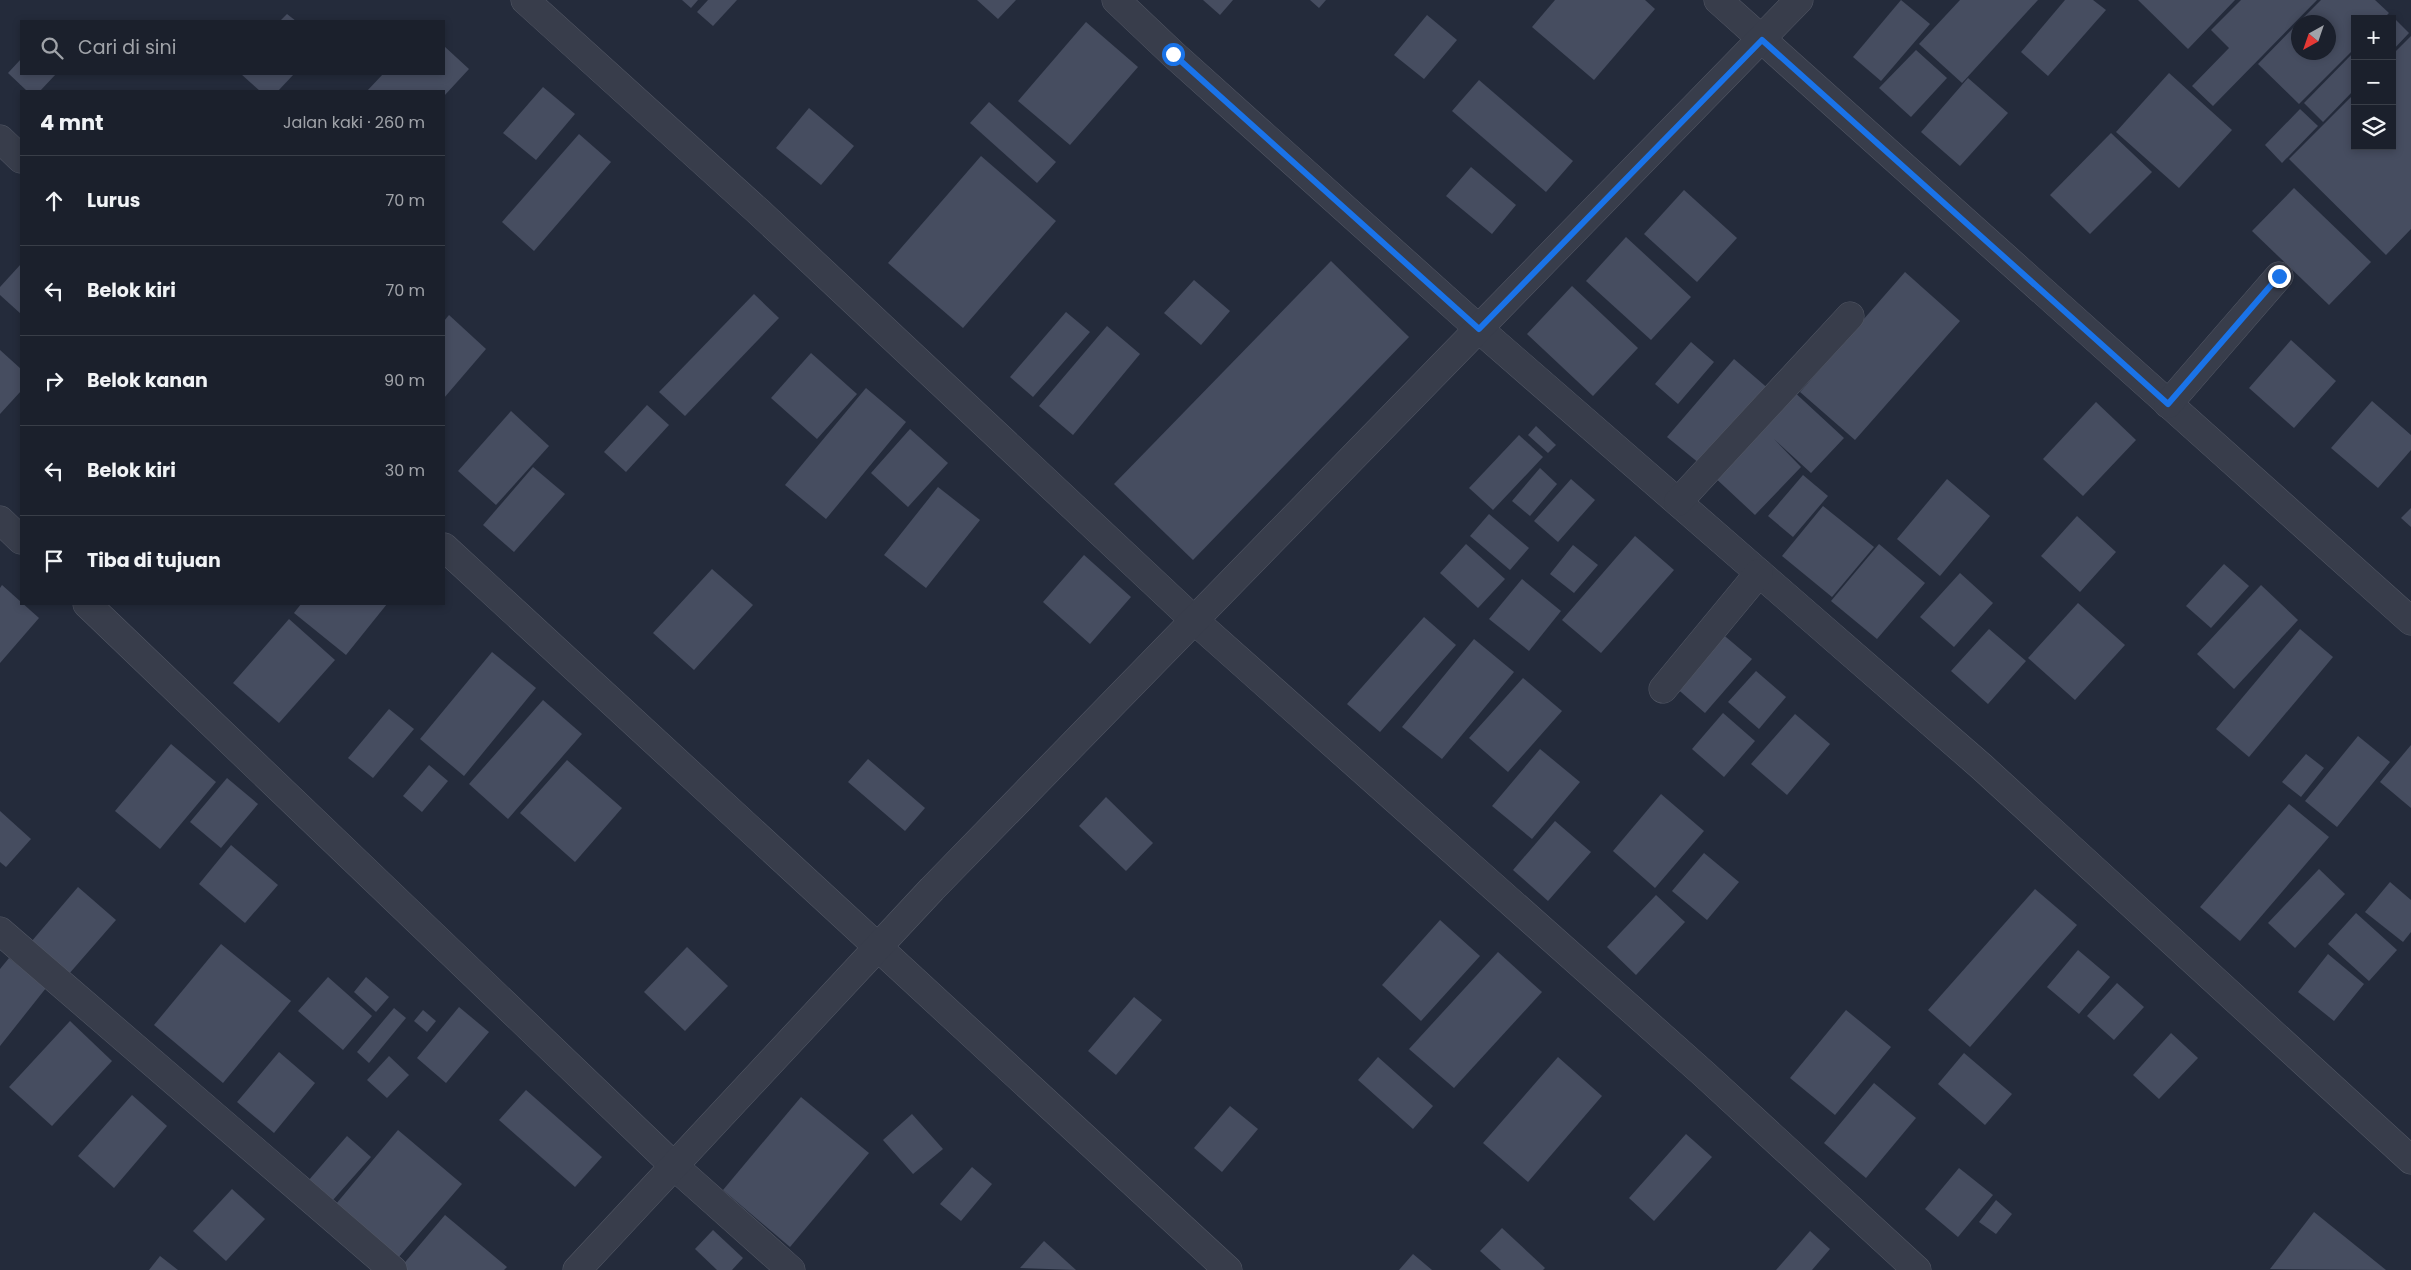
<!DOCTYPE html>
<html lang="id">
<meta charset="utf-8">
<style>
:root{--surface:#1b202c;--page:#282d38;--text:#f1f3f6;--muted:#a0a3a9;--line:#393e48}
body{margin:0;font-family:Poppins,sans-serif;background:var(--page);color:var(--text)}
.controls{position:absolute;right:15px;top:15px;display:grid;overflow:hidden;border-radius:0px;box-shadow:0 2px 8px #0003}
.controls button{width:45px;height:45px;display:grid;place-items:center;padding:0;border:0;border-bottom:1px solid var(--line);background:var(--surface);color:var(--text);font:25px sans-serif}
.compass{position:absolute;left:2291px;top:15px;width:45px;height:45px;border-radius:50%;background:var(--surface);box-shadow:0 2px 8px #0003;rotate:220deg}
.stop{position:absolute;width:15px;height:15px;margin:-11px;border:4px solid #1a73e8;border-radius:50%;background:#fff}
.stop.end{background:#1a73e8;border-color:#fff;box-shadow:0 1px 5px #0008}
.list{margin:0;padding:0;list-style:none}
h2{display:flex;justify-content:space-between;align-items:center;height:65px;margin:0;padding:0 20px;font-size:21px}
h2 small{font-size:16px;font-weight:400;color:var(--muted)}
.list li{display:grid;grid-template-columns:32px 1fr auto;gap:15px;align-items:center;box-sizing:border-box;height:90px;padding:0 20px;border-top:1px solid var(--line)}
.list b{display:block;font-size:19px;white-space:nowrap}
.list em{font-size:16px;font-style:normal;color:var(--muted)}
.icon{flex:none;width:28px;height:28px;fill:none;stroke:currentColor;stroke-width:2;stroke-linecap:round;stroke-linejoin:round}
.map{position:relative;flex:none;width:2411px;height:1270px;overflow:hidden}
.search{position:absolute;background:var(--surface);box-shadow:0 2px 8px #0003;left:20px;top:20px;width:425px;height:55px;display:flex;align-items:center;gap:12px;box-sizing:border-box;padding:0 18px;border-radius:0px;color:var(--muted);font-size:19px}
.panel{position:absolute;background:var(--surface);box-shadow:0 2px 8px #0003;left:20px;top:90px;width:425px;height:515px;border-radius:0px}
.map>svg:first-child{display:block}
.building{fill:#464d60}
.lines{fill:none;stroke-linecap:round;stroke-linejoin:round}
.street-casing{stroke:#535866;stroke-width:29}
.street{stroke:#383d4b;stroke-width:28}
.route{stroke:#1a73e8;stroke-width:6}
</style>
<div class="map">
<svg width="2411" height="1270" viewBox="0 0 2411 1270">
<rect width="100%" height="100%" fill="#242b3b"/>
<g class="building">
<polygon points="682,0 698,0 691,8"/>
<polygon points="708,0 737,0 713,26 697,12"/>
<polygon points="977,0 1016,0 998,19"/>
<polygon points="1203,0 1233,0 1220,15"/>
<polygon points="1310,0 1326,0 1319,8"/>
<polygon points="1555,0 1645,0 1655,9 1594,80 1532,27"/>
<polygon points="1901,0 1930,24 1881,81 1853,57"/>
<polygon points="1960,0 2038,0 1962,83 1919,44"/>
<polygon points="2065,0 2093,0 2106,10 2048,76 2021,52"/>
<polygon points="2138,0 2235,0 2188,49"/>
<polygon points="2241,0 2317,0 2213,106 2192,86 2229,48 2211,30"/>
<polygon points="2321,0 2375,0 2389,13 2383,19 2355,19 2355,48 2299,104 2258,64 2298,23 2298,52 2328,52 2328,22 2299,22"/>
<polygon points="287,14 296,21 280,21"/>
<polygon points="1427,15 1457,40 1424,79 1394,55"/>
<polygon points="2391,15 2409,33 2392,51 2392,19 2387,19"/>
<polygon points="1086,22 1138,67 1070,145 1018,101"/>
<polygon points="2411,36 2411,229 2386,255 2289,159 2355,93 2355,146 2392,146 2392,55"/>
<polygon points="444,46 469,69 444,96 444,91 367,91 383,74 444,74"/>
<polygon points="1916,50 1947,78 1911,117 1879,88"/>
<polygon points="2355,51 2355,89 2323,122 2304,103"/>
<polygon points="21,59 21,74 56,74 40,91 27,91 8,73"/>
<polygon points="2169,73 2232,130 2179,188 2116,132"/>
<polygon points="241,74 294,74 278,91 260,91"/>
<polygon points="1968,78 2008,113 1960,166 1921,132"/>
<polygon points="1479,80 1573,161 1546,192 1452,111"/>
<polygon points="543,87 575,114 536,160 503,133"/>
<polygon points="989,102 1056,162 1037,183 970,123"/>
<polygon points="809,108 854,146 821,185 776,148"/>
<polygon points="2300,109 2318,126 2282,163 2265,145"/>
<polygon points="2111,133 2152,172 2090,234 2050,195"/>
<polygon points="579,134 611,162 534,251 502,222"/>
<polygon points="981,156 1056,221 963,328 888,263"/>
<polygon points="1471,167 1516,205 1492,234 1446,196"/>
<polygon points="2294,188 2371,262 2329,305 2252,231"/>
<polygon points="1684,190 1737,238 1697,282 1644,234"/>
<polygon points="1626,237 1691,297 1651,340 1586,281"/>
<polygon points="1331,261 1409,337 1193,560 1114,484"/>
<polygon points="21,264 21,314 0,295 0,287"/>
<polygon points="1905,272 1960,321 1855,440 1800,392"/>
<polygon points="1194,280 1230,311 1201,345 1164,313"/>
<polygon points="1572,286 1638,348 1593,396 1527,334"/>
<polygon points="754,294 779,318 685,416 659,392"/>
<polygon points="1066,312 1090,332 1033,397 1010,377"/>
<polygon points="449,315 486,349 444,398 444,321"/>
<polygon points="1107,326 1140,354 1073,435 1039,406"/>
<polygon points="2291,340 2336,381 2294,428 2249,388"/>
<polygon points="1691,342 1714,362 1678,404 1655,384"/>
<polygon points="0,350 21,369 21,391 0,414"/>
<polygon points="811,353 857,394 817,439 771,398"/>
<polygon points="1734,359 1771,391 1705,468 1667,437"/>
<polygon points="866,388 906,422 826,519 785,485"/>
<polygon points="1791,389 1844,438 1811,473 1774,439 1801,467 1755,515 1711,474"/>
<polygon points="2372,401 2411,435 2411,450 2378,488 2331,448"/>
<polygon points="2096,402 2136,440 2083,496 2043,459"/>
<polygon points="647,405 669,425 626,472 604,452"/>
<polygon points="511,411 549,446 496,505 458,471"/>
<polygon points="1536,426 1556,445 1548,453 1528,435"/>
<polygon points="910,429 948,463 908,507 871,473"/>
<polygon points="1519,435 1543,457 1493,510 1469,488"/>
<polygon points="533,467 565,494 514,552 483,525"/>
<polygon points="1540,468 1557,484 1530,516 1512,501"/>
<polygon points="1803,475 1828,496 1793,537 1768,516"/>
<polygon points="1571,479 1595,500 1558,542 1534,521"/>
<polygon points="1947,479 1990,516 1940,576 1897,539"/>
<polygon points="938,487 980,520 926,588 884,555"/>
<polygon points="1823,506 1874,547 1832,597 1782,556"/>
<polygon points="2411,508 2411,527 2401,518"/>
<polygon points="1489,514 1529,548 1510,570 1470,536"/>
<polygon points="2077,516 2116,552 2080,592 2041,556"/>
<polygon points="1635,536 1674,570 1601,653 1562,620"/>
<polygon points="1466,544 1505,579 1478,608 1440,573"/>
<polygon points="1879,544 1925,583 1877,639 1831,601"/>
<polygon points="1573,545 1598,565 1574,593 1550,574"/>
<polygon points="1084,555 1131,597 1090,644 1043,602"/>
<polygon points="2224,564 2249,586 2211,628 2186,606"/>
<polygon points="712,569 753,605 694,670 653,633"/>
<polygon points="1960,573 1993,603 1954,647 1920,617"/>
<polygon points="1522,579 1561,611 1529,651 1489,619"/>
<polygon points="2,585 39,618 0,663 0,588"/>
<polygon points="2261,585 2298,620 2234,689 2197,654"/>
<polygon points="2078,603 2125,645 2075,700 2028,658"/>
<polygon points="301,604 387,604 346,655 294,613"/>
<polygon points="1424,617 1456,645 1380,732 1347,704"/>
<polygon points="289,619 335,660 279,723 233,683"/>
<polygon points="1989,629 2026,661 1988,704 1951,671"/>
<polygon points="2300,629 2333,657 2249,757 2216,729"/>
<polygon points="1720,632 1752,659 1705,713 1674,686"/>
<polygon points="1474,639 1514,672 1442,759 1402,727"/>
<polygon points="492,652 536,688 464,776 420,739"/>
<polygon points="1756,671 1786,697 1759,729 1728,702"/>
<polygon points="1523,678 1562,711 1508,772 1469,738"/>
<polygon points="543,700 582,734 508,819 469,784"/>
<polygon points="389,709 414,729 373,778 348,758"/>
<polygon points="1723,713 1755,741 1724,777 1692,749"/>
<polygon points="1795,714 1830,744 1787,795 1751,764"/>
<polygon points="2358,736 2390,762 2337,827 2305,801"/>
<polygon points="171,744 216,782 160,849 115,811"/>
<polygon points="2411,745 2411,808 2380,782"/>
<polygon points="1540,749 1580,782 1532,839 1492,806"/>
<polygon points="2306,754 2324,768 2301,797 2282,782"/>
<polygon points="868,759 925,808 905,831 848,782"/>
<polygon points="567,760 622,808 575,862 520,813"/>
<polygon points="429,765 448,781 422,812 403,796"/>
<polygon points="227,778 258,804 221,848 190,822"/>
<polygon points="1661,794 1704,831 1655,888 1613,851"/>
<polygon points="1106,797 1153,843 1126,871 1079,826"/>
<polygon points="2289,804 2329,837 2240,941 2200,907"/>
<polygon points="0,811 31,839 6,867 0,862"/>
<polygon points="1555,821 1591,852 1548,901 1513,870"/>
<polygon points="231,845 278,885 245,923 199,884"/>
<polygon points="1704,853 1739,882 1707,920 1672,891"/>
<polygon points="2319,869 2345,894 2295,948 2268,923"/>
<polygon points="2390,882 2411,900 2411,932 2403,942 2365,912"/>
<polygon points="78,887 116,920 68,975 31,942"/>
<polygon points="2035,889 2077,925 1970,1047 1928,1010"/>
<polygon points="1656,895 1685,922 1636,975 1607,947"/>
<polygon points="2356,913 2397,950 2369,981 2328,944"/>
<polygon points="1440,920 1480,956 1421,1021 1382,985"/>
<polygon points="221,944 291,1001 223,1083 154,1025"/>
<polygon points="687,947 728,986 685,1031 644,992"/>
<polygon points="2078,950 2110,977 2079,1014 2047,987"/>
<polygon points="1498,952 1542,992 1454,1088 1409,1049"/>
<polygon points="2328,954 2364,984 2334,1021 2298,992"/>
<polygon points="9,958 46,988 0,1046 0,969"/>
<polygon points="328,977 372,1016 343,1050 298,1011"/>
<polygon points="366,977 389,997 376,1012 354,992"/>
<polygon points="2117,983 2144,1007 2114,1040 2087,1016"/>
<polygon points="1134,997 1162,1020 1116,1075 1088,1051"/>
<polygon points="459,1007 489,1032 446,1083 417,1058"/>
<polygon points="394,1008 406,1018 369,1063 357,1052"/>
<polygon points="423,1010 436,1021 427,1032 414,1021"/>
<polygon points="1846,1010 1891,1047 1835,1115 1790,1078"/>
<polygon points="70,1021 112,1061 52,1126 9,1087"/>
<polygon points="2171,1033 2198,1058 2159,1099 2133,1075"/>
<polygon points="279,1052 315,1083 274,1133 237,1102"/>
<polygon points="1964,1053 2012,1094 1985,1125 1938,1084"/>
<polygon points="389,1056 409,1075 387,1098 367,1080"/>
<polygon points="1378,1057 1433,1106 1413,1129 1358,1080"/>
<polygon points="1558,1057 1602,1096 1528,1182 1483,1143"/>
<polygon points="1874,1083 1916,1118 1866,1178 1824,1143"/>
<polygon points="526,1090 602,1157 575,1187 499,1120"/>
<polygon points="132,1095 167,1126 114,1188 78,1156"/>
<polygon points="801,1097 869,1153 790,1247 723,1190"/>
<polygon points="1230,1106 1258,1129 1222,1172 1194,1148"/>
<polygon points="912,1114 943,1149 913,1174 883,1140"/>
<polygon points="398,1130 462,1184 398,1258 336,1204"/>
<polygon points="1686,1134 1712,1157 1654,1221 1629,1198"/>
<polygon points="347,1136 371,1157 332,1201 308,1181"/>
<polygon points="972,1167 992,1184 961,1221 940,1204"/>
<polygon points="1959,1168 1993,1195 1958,1237 1925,1209"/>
<polygon points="232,1189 265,1219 226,1261 193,1231"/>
<polygon points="1996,1200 2012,1214 1996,1234 1979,1222"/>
<polygon points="2314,1212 2386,1270 2270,1269"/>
<polygon points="445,1215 507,1267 504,1270 405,1270 401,1267"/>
<polygon points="1502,1228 1545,1268 1543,1270 1501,1270 1480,1251"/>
<polygon points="713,1230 743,1258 732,1270 717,1270 695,1249"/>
<polygon points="1810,1231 1830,1249 1812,1270 1776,1270"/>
<polygon points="1044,1241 1076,1270 1020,1268"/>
<polygon points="1413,1254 1432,1270 1399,1270"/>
<polygon points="160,1256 178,1270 149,1270"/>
</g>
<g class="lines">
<defs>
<g id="street">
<polyline points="525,0 759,212 1194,620 1704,1074 1917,1270"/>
<polyline points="1116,0 1173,54 1479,329 1982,767 2411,1160"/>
<polyline points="1718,0 2411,621"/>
<polyline points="0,139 21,159"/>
<polyline points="2168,404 2279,276"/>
<polyline points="1678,502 1850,316"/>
<polyline points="0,520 21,540"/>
<polyline points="444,547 1228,1270"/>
<polyline points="87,604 673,1165 791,1270"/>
<polyline points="1663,689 1759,573"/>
<polyline points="0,931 393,1270"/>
<polyline points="577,1270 932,889 1799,0"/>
</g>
</defs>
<use href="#street" class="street-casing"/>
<use href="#street" class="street"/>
</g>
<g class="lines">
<polyline class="route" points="1173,54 1479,329 1762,40 2168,404 2279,276"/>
</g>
</svg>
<div class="controls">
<button>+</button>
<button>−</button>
<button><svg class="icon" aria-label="layers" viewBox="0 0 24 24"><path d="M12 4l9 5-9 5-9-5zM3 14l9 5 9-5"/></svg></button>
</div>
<svg class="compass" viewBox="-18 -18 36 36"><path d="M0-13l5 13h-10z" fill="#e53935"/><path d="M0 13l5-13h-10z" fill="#a0a3a9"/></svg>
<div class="stop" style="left:1173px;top:54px"></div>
<div class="stop end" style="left:2279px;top:276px"></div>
<div class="search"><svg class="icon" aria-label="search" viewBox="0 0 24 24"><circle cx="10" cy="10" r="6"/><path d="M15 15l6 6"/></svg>Cari di sini</div>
<section class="panel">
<h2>4 mnt<small>Jalan kaki · 260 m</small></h2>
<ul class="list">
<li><svg class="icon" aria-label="ahead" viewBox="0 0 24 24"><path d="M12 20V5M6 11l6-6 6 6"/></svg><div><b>Lurus</b></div><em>70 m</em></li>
<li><svg class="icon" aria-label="left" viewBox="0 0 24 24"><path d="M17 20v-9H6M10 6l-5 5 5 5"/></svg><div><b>Belok kiri</b></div><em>70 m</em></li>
<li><svg class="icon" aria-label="right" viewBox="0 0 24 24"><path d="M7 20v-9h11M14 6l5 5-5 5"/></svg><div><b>Belok kanan</b></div><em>90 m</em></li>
<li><svg class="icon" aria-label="left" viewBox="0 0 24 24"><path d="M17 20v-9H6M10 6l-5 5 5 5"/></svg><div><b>Belok kiri</b></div><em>30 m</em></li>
<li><svg class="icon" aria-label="arrive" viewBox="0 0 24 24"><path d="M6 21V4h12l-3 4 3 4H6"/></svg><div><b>Tiba di tujuan</b></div></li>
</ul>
</section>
</div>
